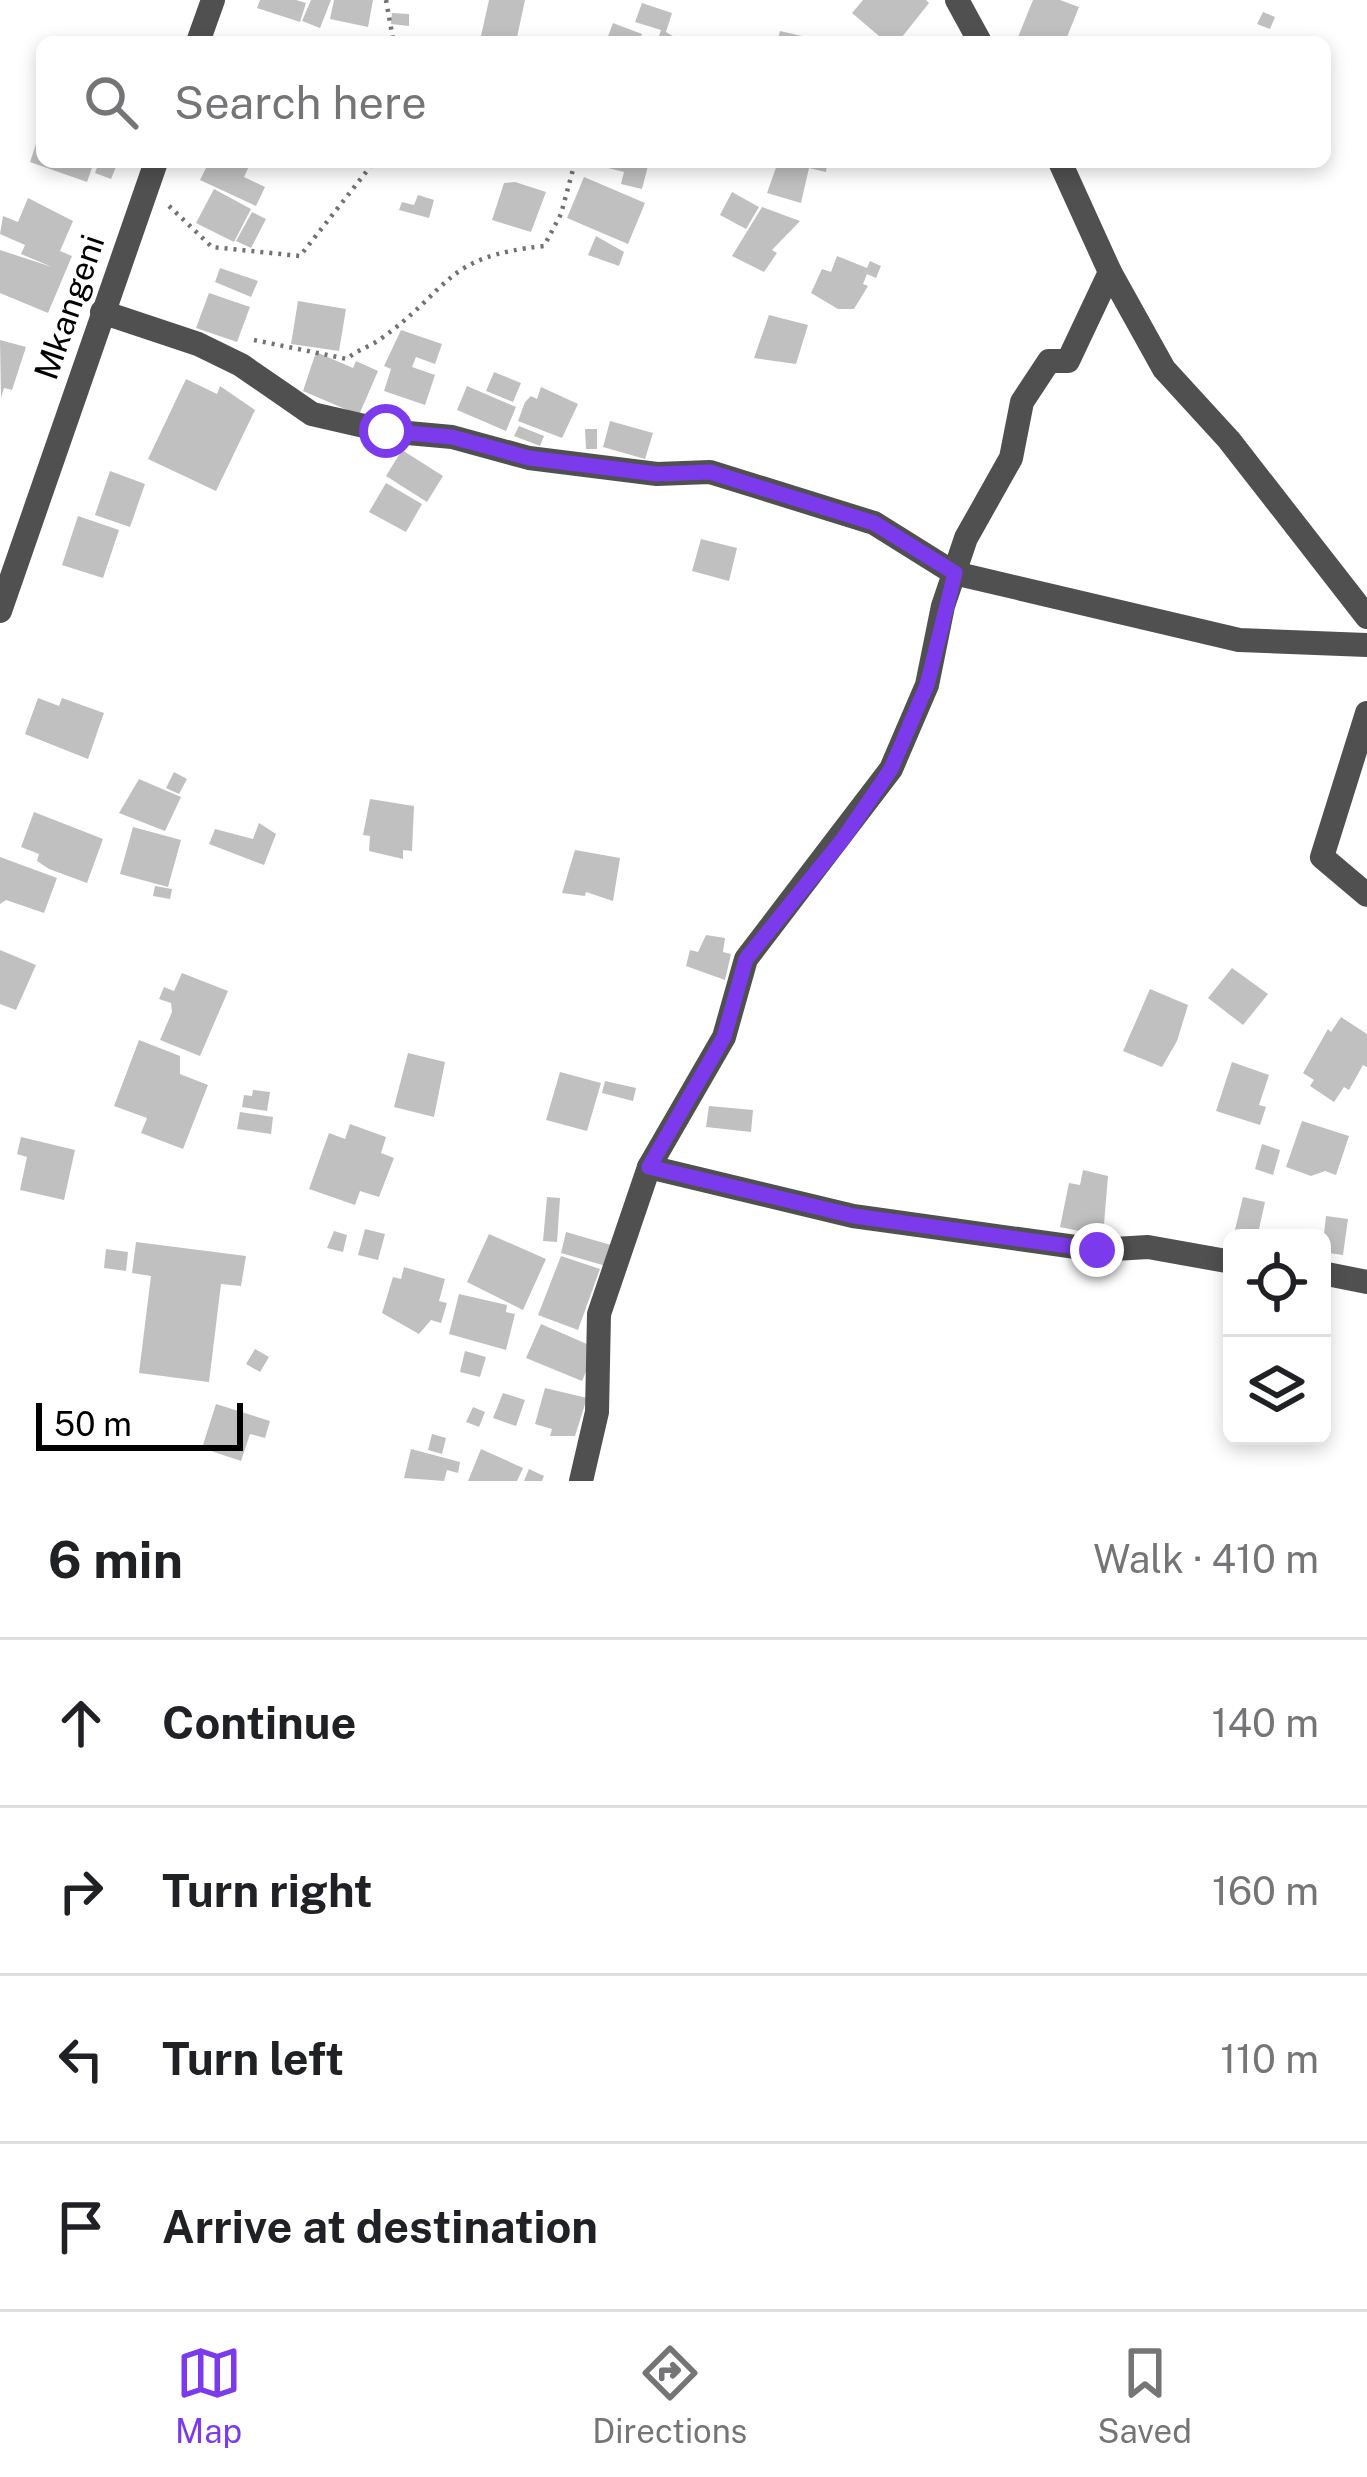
<!DOCTYPE html>
<meta charset="utf-8">
<style>
:root{--surface:#fff;--page:#f2f2f2;--text:#202124;--muted:#757577;--line:#e0e0e0;--accent:#7c3aed}
body{margin:0;font-family:"Public Sans",sans-serif;background:var(--page);color:var(--text)}
.controls{position:absolute;right:36px;bottom:36px;display:grid;overflow:hidden;border-radius:18px;box-shadow:0 6px 18px #0003}
.controls button{width:108px;height:108px;display:grid;place-items:center;padding:0;border:0;border-bottom:3px solid var(--line);background:var(--surface);color:var(--text);font:60px sans-serif}
.scale{position:absolute;left:36px;bottom:30px;width:207px;box-sizing:border-box;padding-left:12px;border:6px solid #000;border-top:0;font-size:33px;line-height:42px;white-space:nowrap;color:#000;-webkit-text-stroke:9px #fff;paint-order:stroke}
.stop{position:absolute;width:36px;height:36px;margin:-27px;border:9px solid #7c3aed;border-radius:50%;background:#fff}
.stop.end{background:#7c3aed;border-color:#fff;box-shadow:0 3px 12px #0008}
.list{margin:0;padding:0;list-style:none}
h2{display:flex;justify-content:space-between;align-items:center;height:156px;margin:0;padding:0 48px;font-size:51px}
h2 small{font-size:39px;font-weight:400;color:var(--muted)}
.list li{display:grid;grid-template-columns:78px 1fr auto;gap:36px;align-items:center;box-sizing:border-box;height:168px;padding:0 48px;border-top:3px solid var(--line)}
.list b{display:block;font-size:45px;white-space:nowrap}
.list em{font-size:39px;font-style:normal;color:var(--muted)}
.icon{flex:none;width:66px;height:66px;fill:none;stroke:currentColor;stroke-width:2;stroke-linecap:round;stroke-linejoin:round}
.map{position:relative;flex:none;width:1367px;height:1481px;overflow:hidden}
.search{position:absolute;background:var(--surface);box-shadow:0 6px 18px #0003;left:36px;right:36px;top:36px;height:132px;display:flex;align-items:center;gap:30px;box-sizing:border-box;padding:0 42px;border-radius:18px;color:var(--muted);font-size:45px}
.sheet{height:828px;background:var(--surface)}
nav{display:flex;justify-content:space-around;align-items:center;box-sizing:border-box;height:168px;border-top:3px solid var(--line);background:var(--surface);font-size:33px;color:var(--muted)}
nav a{display:grid;justify-items:center;gap:6px}
nav .on{color:var(--accent)}
.map>svg:first-child{display:block}
.building{fill:#c0c0c0}
.lines{fill:none;stroke-linecap:round;stroke-linejoin:round}
.path{stroke:#727272;stroke-width:4.5;stroke-dasharray:3 6;stroke-linecap:butt}
.minor{stroke:#505050;stroke-width:24}
.tertiary{stroke:#505050;stroke-width:24}
.route{stroke:#7c3aed;stroke-width:15}
.labels{text-anchor:middle;stroke-width:9;stroke-linejoin:round;paint-order:stroke}
.street-label{font-size:33px;fill:#000;stroke:#fff}
</style>
<div class="map">
<svg width="1367" height="1481" viewBox="0 0 1367 1481">
<rect width="100%" height="100%" fill="#fff"/>
<g class="building">
<polygon points="260,0 296,0 306,3 300,22 257,8"/>
<polygon points="311,0 331,0 320,28 302,21"/>
<polygon points="334,0 373,0 368,27 330,19"/>
<polygon points="489,0 525,0 516,42 481,36"/>
<polygon points="863,0 926,0 929,3 898,42 886,42 852,13"/>
<polygon points="1033,0 1060,0 1079,7 1065,42 1016,42"/>
<polygon points="642,3 672,13 666,32 683,42 657,42 661,30 635,22"/>
<polygon points="1263,12 1275,17 1270,29 1257,24"/>
<polygon points="392,13 409,14 409,26 391,24"/>
<polygon points="613,23 642,34 639,42 606,42"/>
<polygon points="780,31 811,38 811,42 777,42"/>
<polygon points="41,129 42,162 94,162 87,182 30,162"/>
<polygon points="99,162 118,162 111,179 95,173"/>
<polygon points="209,162 251,162 244,177 265,187 256,206 200,180"/>
<polygon points="649,162 642,189 621,184 624,172 592,164"/>
<polygon points="778,162 814,162 827,165 826,172 809,168 801,203 767,193"/>
<polygon points="584,177 645,203 628,244 567,218"/>
<polygon points="515,182 546,192 531,232 492,220 504,183"/>
<polygon points="214,189 251,209 234,242 196,223"/>
<polygon points="732,192 759,207 746,229 720,215"/>
<polygon points="418,195 434,200 429,218 399,210 402,202 414,205"/>
<polygon points="28,198 73,221 60,251 72,256 48,313 0,293 0,250 52,267 21,254 25,245 0,234 3,216 18,222"/>
<polygon points="762,207 800,221 772,250 777,253 764,272 732,256"/>
<polygon points="252,212 266,219 251,248 236,241"/>
<polygon points="596,236 624,252 619,266 588,255"/>
<polygon points="837,256 867,268 870,261 881,266 876,278 867,274 863,284 868,286 854,309 838,309 811,293 822,269 831,272"/>
<polygon points="220,268 258,281 251,297 215,282"/>
<polygon points="209,293 250,307 237,342 196,328"/>
<polygon points="298,301 346,309 339,351 291,344"/>
<polygon points="769,315 808,325 796,364 754,358"/>
<polygon points="401,330 442,344 435,364 416,357 412,367 435,375 425,405 384,391 391,369 384,366"/>
<polygon points="0,340 26,347 12,390 4,388 1,398"/>
<polygon points="316,352 353,368 356,361 378,371 359,415 303,391"/>
<polygon points="494,372 521,383 513,402 486,391"/>
<polygon points="186,379 217,394 220,386 255,410 216,491 148,459"/>
<polygon points="467,386 516,407 506,431 457,410"/>
<polygon points="541,387 578,404 562,438 518,421 525,402 531,396 537,399"/>
<polygon points="610,421 653,433 645,459 603,447"/>
<polygon points="519,426 544,436 540,446 514,436"/>
<polygon points="585,429 597,429 597,449 586,449"/>
<polygon points="402,450 443,476 427,502 386,476"/>
<polygon points="110,471 145,484 130,527 95,515"/>
<polygon points="386,483 422,504 406,532 369,512"/>
<polygon points="78,516 119,530 103,578 62,565"/>
<polygon points="701,539 737,548 729,581 692,571"/>
<polygon points="38,698 59,706 62,698 104,713 88,759 25,734"/>
<polygon points="174,772 187,779 179,794 166,788"/>
<polygon points="139,779 181,797 165,831 119,813"/>
<polygon points="370,799 414,806 412,851 403,850 403,859 369,851 370,836 363,835"/>
<polygon points="34,812 103,839 87,883 49,869 37,861 39,854 21,847"/>
<polygon points="259,823 276,834 264,865 209,844 215,829 253,839"/>
<polygon points="133,827 181,840 168,887 120,874"/>
<polygon points="575,850 620,858 613,901 586,892 585,896 562,893"/>
<polygon points="0,857 57,878 44,913 6,900 0,904"/>
<polygon points="155,886 172,889 170,899 153,896"/>
<polygon points="706,935 725,938 723,952 731,954 725,980 686,966 690,950 698,952"/>
<polygon points="0,950 36,965 16,1010 0,1004"/>
<polygon points="1232,968 1268,994 1243,1025 1208,998"/>
<polygon points="182,973 228,991 200,1056 160,1040 172,1012 171,1003 159,999 164,987 174,991"/>
<polygon points="1150,989 1188,1005 1177,1041 1162,1067 1123,1051"/>
<polygon points="1341,1017 1367,1034 1367,1067 1363,1065 1349,1090 1344,1087 1334,1102 1310,1086 1314,1080 1303,1073 1328,1029 1331,1032"/>
<polygon points="139,1040 180,1056 180,1074 208,1085 183,1149 141,1133 147,1118 114,1106"/>
<polygon points="408,1053 445,1062 434,1117 394,1107"/>
<polygon points="1232,1062 1269,1075 1259,1105 1266,1107 1260,1125 1216,1111"/>
<polygon points="560,1072 601,1083 587,1131 546,1120"/>
<polygon points="605,1081 636,1088 633,1101 602,1093"/>
<polygon points="253,1090 270,1092 267,1111 242,1107 244,1095 252,1096"/>
<polygon points="709,1106 753,1110 751,1132 706,1127"/>
<polygon points="240,1112 273,1117 271,1134 237,1129"/>
<polygon points="1302,1121 1349,1136 1336,1175 1325,1171 1311,1176 1286,1167"/>
<polygon points="350,1124 386,1137 381,1153 394,1158 379,1197 360,1191 355,1205 309,1189 329,1133 345,1139"/>
<polygon points="21,1137 75,1150 64,1200 20,1190 27,1157 17,1154"/>
<polygon points="1262,1144 1280,1150 1273,1175 1255,1169"/>
<polygon points="1083,1170 1108,1176 1103,1236 1060,1227 1069,1183 1080,1185"/>
<polygon points="547,1197 560,1198 557,1242 543,1241"/>
<polygon points="1243,1197 1265,1202 1257,1238 1233,1238"/>
<polygon points="1326,1216 1348,1219 1343,1255 1322,1252"/>
<polygon points="365,1229 385,1234 378,1260 358,1255"/>
<polygon points="334,1231 347,1235 343,1252 327,1248"/>
<polygon points="566,1232 611,1245 606,1266 561,1253"/>
<polygon points="489,1234 546,1259 523,1310 467,1282"/>
<polygon points="136,1242 246,1256 241,1286 221,1284 209,1382 139,1373 151,1276 132,1273"/>
<polygon points="106,1249 128,1252 126,1271 104,1268"/>
<polygon points="561,1256 600,1269 578,1330 538,1315"/>
<polygon points="404,1267 445,1279 439,1301 447,1303 441,1323 431,1320 419,1334 382,1313 393,1277 401,1279"/>
<polygon points="459,1294 507,1305 506,1312 515,1314 506,1350 449,1334"/>
<polygon points="541,1324 596,1348 582,1381 526,1358"/>
<polygon points="255,1349 269,1357 260,1372 246,1364"/>
<polygon points="465,1351 486,1357 480,1377 460,1372"/>
<polygon points="545,1388 587,1398 575,1436 550,1436 552,1429 535,1424"/>
<polygon points="503,1393 525,1400 516,1426 493,1418"/>
<polygon points="216,1404 270,1421 265,1438 250,1434 241,1461 202,1448"/>
<polygon points="473,1407 485,1412 479,1427 466,1422"/>
<polygon points="432,1434 446,1438 442,1454 428,1450"/>
<polygon points="411,1449 460,1462 458,1473 447,1470 444,1481 404,1478"/>
<polygon points="481,1449 523,1468 517,1481 468,1481"/>
<polygon points="529,1469 544,1476 542,1481 524,1481"/>
</g>
<g class="lines">
<g class="path">
<polyline points="386,0 393,39 459,42"/>
<polyline points="169,206 212,247 300,256 374,162"/>
<path d="M254 340 347 359C357 350 369 347 379 340 453 288 441 257 544 246L561 214 575 162"/>
</g>
<g class="minor">
<polyline points="957,0 980,42"/>
<polyline points="1060,162 1110,272 1164,369 1229,440 1367,617"/>
<polyline points="102,312 198,344 241,365 312,414 386,431 452,437 529,458 657,474 710,472 874,523 954,573 1239,640 1367,645"/>
<polyline points="1367,713 1322,857 1367,895"/>
<polyline points="649,1167 853,1216 1097,1250 1148,1247 1232,1262"/>
<polyline points="1322,1273 1367,1282"/>
<polyline points="581,1481 597,1412 599,1314 649,1167 724,1037 746,959 891,769 927,685 943,606 966,538 1011,458 1022,402 1049,361 1068,361 1110,272"/>
</g>
<g class="tertiary">
<polyline points="198,42 213,0"/>
<polyline points="0,611 156,162"/>
</g>
</g>
<g class="lines">
<polyline class="route" points="386,431 452,437 529,458 657,474 710,472 874,523 955,573 927,685 891,769 843,839 746,959 724,1037 649,1167 854,1216 1097,1250"/>
</g>
<g class="labels">
<g class="street-label">
<text transform="translate(69 307) rotate(-71)" y="12">Mkangeni</text>
</g>
</g>
</svg>
<div class="controls">
<button><svg class="icon" aria-label="locate" viewBox="0 0 24 24"><circle cx="12" cy="12" r="6"/><path d="M12 2v4M12 18v4M2 12h4M18 12h4"/></svg></button>
<button><svg class="icon" aria-label="layers" viewBox="0 0 24 24"><path d="M12 4l9 5-9 5-9-5zM3 14l9 5 9-5"/></svg></button>
</div>
<div class="scale">50 m</div>
<div class="stop" style="left:386px;top:431px"></div>
<div class="stop end" style="left:1097px;top:1250px"></div>
<div class="search"><svg class="icon" aria-label="search" viewBox="0 0 24 24"><circle cx="10" cy="10" r="6"/><path d="M15 15l6 6"/></svg>Search here</div>
</div>
<section class="sheet">
<h2>6 min<small>Walk · 410 m</small></h2>
<ul class="list">
<li><svg class="icon" aria-label="ahead" viewBox="0 0 24 24"><path d="M12 20V5M6 11l6-6 6 6"/></svg><div><b>Continue</b></div><em>140 m</em></li>
<li><svg class="icon" aria-label="right" viewBox="0 0 24 24"><path d="M7 20v-9h11M14 6l5 5-5 5"/></svg><div><b>Turn right</b></div><em>160 m</em></li>
<li><svg class="icon" aria-label="left" viewBox="0 0 24 24"><path d="M17 20v-9H6M10 6l-5 5 5 5"/></svg><div><b>Turn left</b></div><em>110 m</em></li>
<li><svg class="icon" aria-label="arrive" viewBox="0 0 24 24"><path d="M6 21V4h12l-3 4 3 4H6"/></svg><div><b>Arrive at destination</b></div></li>
</ul>
</section>
<nav>
<a class="on"><svg class="icon" aria-label="map" viewBox="0 0 24 24"><path d="M3 6l6-2 6 2 6-2v14l-6 2-6-2-6 2zM9 4v14M15 6v14"/></svg>Map</a>
<a><svg class="icon" aria-label="directions" viewBox="0 0 24 24"><path d="M12 3l9 9-9 9-9-9zM9 14v-3h6M13 9l2 2-2 2"/></svg>Directions</a>
<a><svg class="icon" aria-label="saved" viewBox="0 0 24 24"><path d="M7 4h10v16l-5-4-5 4z"/></svg>Saved</a>
</nav>
